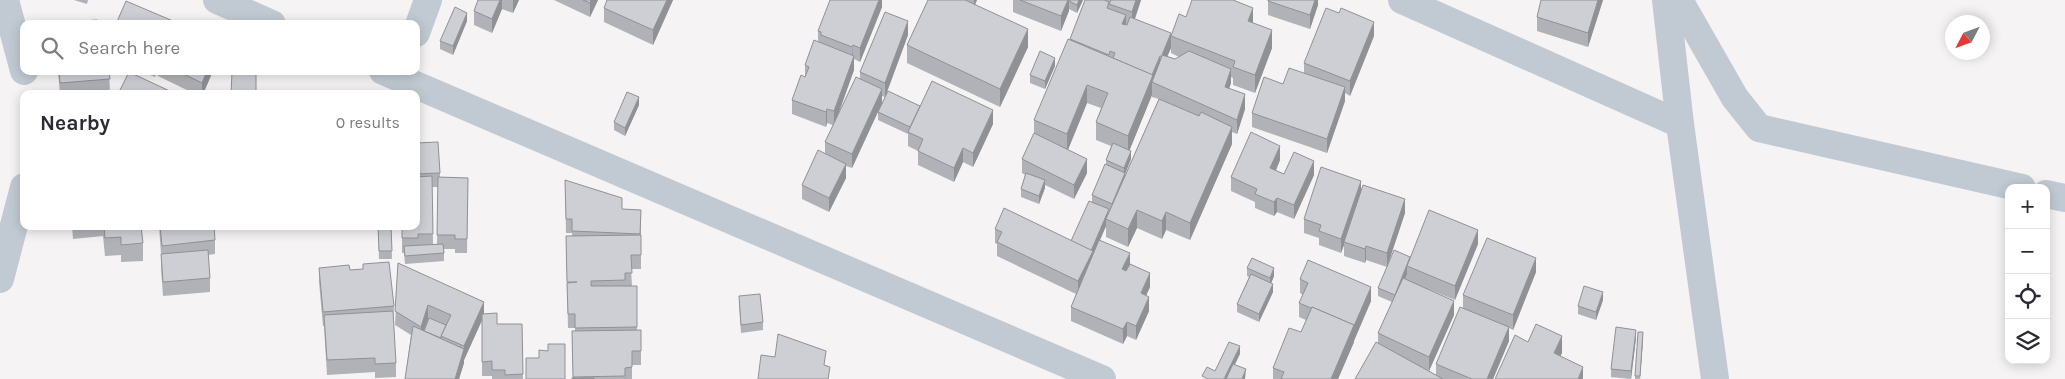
<!DOCTYPE html>
<meta charset="utf-8">
<style>
:root{--surface:#fff;--page:#f7f7f7;--text:#2b2b33;--muted:#7c7c81;--line:#e1e1e2}
body{margin:0;font-family:Karla,sans-serif;background:var(--page);color:var(--text)}
.controls{position:absolute;right:15px;bottom:15px;display:grid;overflow:hidden;border-radius:10px;box-shadow:0 2px 12px #0003}
.controls button{width:45px;height:45px;display:grid;place-items:center;padding:0;border:0;border-bottom:1px solid var(--line);background:var(--surface);color:var(--text);font:25px sans-serif}
.compass{position:absolute;left:1945px;top:15px;width:45px;height:45px;border-radius:50%;background:var(--surface);box-shadow:0 2px 12px #0003;rotate:229deg}
.list{margin:0;padding:0;list-style:none}
h2{display:flex;justify-content:space-between;align-items:center;height:65px;margin:0;padding:0 20px;font-size:21px}
h2 small{font-size:16px;font-weight:400;color:var(--muted)}
.icon{flex:none;width:28px;height:28px;fill:none;stroke:currentColor;stroke-width:2;stroke-linecap:round;stroke-linejoin:round}
.map{position:relative;flex:none;width:2065px;height:379px;overflow:hidden}
.search{position:absolute;background:var(--surface);box-shadow:0 2px 12px #0003;left:20px;top:20px;width:400px;height:55px;display:flex;align-items:center;gap:12px;box-sizing:border-box;padding:0 18px;border-radius:10px;color:var(--muted);font-size:19px}
.panel{position:absolute;background:var(--surface);box-shadow:0 2px 12px #0003;left:20px;top:90px;width:400px;height:140px;border-radius:10px}
.map>svg:first-child{display:block}
.lines{fill:none;stroke-linecap:round;stroke-linejoin:round}
.minor{stroke:#c1cad2;stroke-width:28}
.wall{fill:#b0b2b7;fill-rule:evenodd}
.shaded-wall{fill:#909195}
.building{fill:#cdcfd5;stroke:#909195}
</style>
<div class="map">
<svg width="2065" height="379" viewBox="0 0 2065 379">
<rect width="100%" height="100%" fill="#f5f3f3"/>
<g class="lines">
<g class="minor">
<polyline points="5,0 24,71"/>
<polyline points="217,0 272,24"/>
<polyline points="1402,0 1680,124"/>
<polyline points="1666,0 1680,124 1715,379"/>
<polyline points="1679,0 1735,98 1759,128 2022,188"/>
<polyline points="416,33 428,0"/>
<polyline points="383,71 1102,379"/>
<polyline points="2046,194 2065,198"/>
<polyline points="0,279 24,187"/>
</g>
</g>
<g class="wall">
<polygon points="74,0 88,0 87,4"/>
<polygon points="478,0 519,0 513,13 502,9 492,33 474,25 474,11"/>
<polygon points="554,0 598,0 590,17"/>
<polygon points="673,0 653,45 604,22 604,8"/>
<path d="M882 0V7L860 62 854 59V70L837 117 860 78V72L908 35 886 95 920 106 993 124 973 167 963 162 954 182 918 165V151L908 146V134L878 120V112L852 168 846 166V178L829 212 802 199V185L825 154V142L833 125 827 123 826 127 792 114V100L805 77V65L818 42V31ZM882 96 885 97 882 103Z"/>
<polygon points="928,0 977,0 975,4 1028,47 1000,107 907,63 907,45"/>
<polygon points="1013,0 1083,0 1077,13 1069,9 1061,31 1013,12"/>
<path d="M1085 0H1141L1135 19 1171 35 1186 17 1253 23 1272 48 1255 93 1233 85V78L1231 77V83L1229 88 1245 109 1237 134 1232 132V144L1190 240 1166 230 1162 239 1137 228 1128 247 1106 237V226L1100 240 1130 264 1150 287 1146 295 1149 311 1136 340 1127 336 1123 344 1071 321V307L1076 294 997 256V244L995 243V229L1071 241 1092 202V195L1106 164V160L1111 146 1096 140V122L1101 108 1087 103 1068 150 1087 173 1074 199 1045 185V188L1039 204 1021 197V189L1025 175 1022 173V159L1034 134V120L1070 40ZM1171 48V53L1179 57 1175 59 1167 56ZM1152 95V97L1159 99 1125 176V174L1131 159 1129 151Z"/>
<polygon points="1318,0 1318,5 1310,29 1268,15 1268,1"/>
<polygon points="1541,0 1603,0 1588,47 1537,31 1537,17"/>
<polygon points="467,21 453,55 440,49 440,41"/>
<polygon points="1374,36 1350,96 1345,93 1345,101 1327,153 1252,127 1252,113 1283,84 1304,73 1304,63"/>
<polygon points="1055,66 1045,89 1030,83 1030,75"/>
<polygon points="58,71 109,71 110,93 60,94"/>
<polygon points="141,71 157,71 155,77"/>
<polygon points="158,71 213,71 203,94 195,94 158,76"/>
<polygon points="639,105 625,136 614,130 614,122"/>
<path d="M416 143 440 173V177L468 178 467 253H455V249H444V261L405 264 404 253H402V226H416ZM432 187H438L437 244H433Z"/>
<polygon points="1280,160 1276,171 1284,174 1314,175 1294,219 1277,212 1274,216 1255,208 1255,202 1231,191 1231,177"/>
<polygon points="565,180 622,209 641,210 641,269 631,269 632,286 637,286 637,330 641,330 641,365 632,365 632,379 572,379 573,378 572,331 575,331 575,328 568,328 566,236 572,236 572,233 566,233"/>
<polygon points="1361,191 1405,213 1387,267 1366,260 1365,263 1344,256 1344,245 1341,253 1319,245 1319,238 1304,233 1304,219"/>
<polygon points="72,226 141,226 143,243 143,261 121,262 121,255 105,256 103,236 73,239"/>
<polygon points="159,226 214,226 215,240 215,254 208,255 210,278 210,292 163,296 161,268 161,254"/>
<polygon points="378,226 391,226 392,259 379,259"/>
<polygon points="1478,244 1455,300 1428,289 1454,315 1429,371 1423,368 1436,375 1436,364 1463,308 1463,295 1536,272 1513,330 1509,328 1509,341 1493,379 1355,379 1378,343 1378,333 1392,302 1378,296 1378,288 1410,257"/>
<polygon points="398,263 484,314 497,324 522,324 523,379 492,379 492,376 482,376 482,320 464,360 464,363 459,379 405,379 411,335 395,325"/>
<polygon points="319,268 350,270 394,306 393,320 396,363 396,377 375,378 375,372 327,375 324,326 323,326 319,282"/>
<polygon points="1247,268 1274,276 1271,283 1273,292 1259,322 1237,312 1237,304 1249,277 1247,276"/>
<polygon points="1300,279 1371,301 1354,340 1354,342 1338,379 1273,379 1273,368 1301,332 1306,320 1299,317 1299,303 1303,295 1300,293"/>
<polygon points="739,296 763,322 763,330 741,333 739,304"/>
<polygon points="1603,300 1596,320 1578,314 1578,306"/>
<polygon points="1636,338 1631,379 1611,377 1611,369"/>
<polygon points="1643,340 1640,379 1635,379 1635,376"/>
</g>
<g class="shaded-wall">
<polygon points="500,0 502,0 502,9 492,33 492,19"/>
<polygon points="513,0 519,0 513,13"/>
<polygon points="591,0 598,0 590,17 590,3"/>
<polygon points="667,0 673,0 653,45 653,30"/>
<polygon points="879,0 882,0 882,7 860,62 860,48"/>
<polygon points="974,0 977,0 974,7"/>
<polygon points="1068,0 1069,0 1069,11 1061,31 1061,16"/>
<polygon points="1079,0 1083,0 1077,13 1077,5"/>
<polygon points="1136,0 1141,0 1132,27 1132,12"/>
<polygon points="1315,0 1318,0 1318,5 1310,29 1310,15"/>
<polygon points="1598,0 1603,0 1588,47 1588,33"/>
<polygon points="1253,8 1253,26 1248,21"/>
<polygon points="467,13 467,21 453,55 453,46"/>
<polygon points="1126,15 1126,29 1122,24"/>
<polygon points="908,21 908,35 885,97 885,83"/>
<polygon points="1374,22 1374,36 1350,96 1350,81"/>
<polygon points="1028,29 1028,47 1000,107 1000,89"/>
<polygon points="1272,30 1272,48 1255,93 1255,75"/>
<polygon points="1171,33 1171,48 1162,69 1162,55"/>
<polygon points="853,45 853,59 854,56 854,70 834,126 834,111 852,61"/>
<polygon points="1160,56 1160,70 1152,82 1152,95 1128,154 1128,136"/>
<polygon points="1055,58 1055,66 1045,89 1045,81"/>
<polygon points="1231,69 1231,83 1225,101 1225,87"/>
<polygon points="207,71 213,71 203,94 202,94 202,83"/>
<polygon points="1087,85 1087,103 1067,152 1067,134"/>
<polygon points="1345,87 1345,101 1327,153 1327,139"/>
<polygon points="882,89 882,103 852,168 852,154"/>
<polygon points="1245,94 1245,109 1237,134 1237,120"/>
<polygon points="639,97 639,105 625,136 625,128"/>
<polygon points="827,109 827,123 826,127 826,112"/>
<polygon points="993,110 993,124 973,167 973,153"/>
<polygon points="1232,127 1232,144 1190,240 1190,223"/>
<polygon points="1280,146 1280,160 1270,183 1270,168"/>
<polygon points="963,148 963,162 954,182 954,168"/>
<polygon points="1131,151 1131,159 1125,174 1125,181 1112,212 1112,204 1124,176 1124,168"/>
<polygon points="1087,159 1087,173 1074,199 1074,185"/>
<polygon points="1314,161 1314,175 1294,219 1294,205"/>
<polygon points="846,164 846,178 829,212 829,198"/>
<polygon points="1045,180 1045,188 1039,204 1039,196"/>
<polygon points="1361,181 1361,195 1344,242 1344,245 1341,253 1341,239"/>
<polygon points="1277,198 1277,212 1274,216 1274,202"/>
<polygon points="1405,199 1405,213 1387,267 1387,253"/>
<polygon points="1109,209 1106,219 1106,226 1093,256 1078,295 1078,281"/>
<polygon points="1137,210 1137,228 1128,247 1128,229"/>
<polygon points="1166,212 1166,230 1162,239 1162,221"/>
<polygon points="1478,230 1478,244 1455,300 1455,286"/>
<polygon points="1366,246 1366,260 1365,263 1365,249"/>
<polygon points="1130,253 1130,267 1122,284 1122,269"/>
<polygon points="1410,257 1407,266 1407,274 1395,303 1395,295"/>
<polygon points="1536,258 1536,272 1513,330 1513,315"/>
<polygon points="1274,268 1274,276 1270,286 1270,278"/>
<polygon points="1150,273 1150,287 1141,307 1141,293"/>
<polygon points="1273,284 1273,292 1259,322 1259,314"/>
<polygon points="1371,287 1371,301 1354,341 1354,326"/>
<polygon points="1603,292 1603,300 1596,320 1596,312"/>
<polygon points="1149,297 1149,311 1136,340 1136,326"/>
<polygon points="1454,301 1454,315 1429,371 1429,357"/>
<polygon points="484,302 484,316 464,360 464,346"/>
<polygon points="428,305 428,319 421,341 421,327"/>
<polygon points="1127,322 1127,336 1123,344 1123,329"/>
<polygon points="1354,325 1354,342 1338,379 1331,379"/>
<polygon points="1509,327 1509,341 1493,379 1487,379"/>
<polygon points="1636,330 1636,338 1631,379 1631,371"/>
<polygon points="1643,332 1643,340 1640,379 1640,376"/>
<polygon points="1562,336 1562,353 1554,371 1554,353"/>
<polygon points="1240,346 1240,354 1228,379 1224,379"/>
<polygon points="464,349 464,363 459,379 455,379"/>
<polygon points="1583,367 1583,379 1578,379"/>
<polygon points="1246,369 1245,379 1242,379"/>
</g>
<g class="building">
<polygon points="478,0 500,0 492,19 474,11"/>
<polygon points="583,0 591,0 590,3"/>
<polygon points="607,0 667,0 653,30 604,8"/>
<polygon points="830,0 879,0 860,48 853,45 852,47 821,35 821,32 818,31"/>
<polygon points="928,0 965,0 1028,29 1000,89 907,45"/>
<polygon points="1020,0 1068,0 1061,16"/>
<polygon points="1069,0 1079,0 1077,5 1069,1"/>
<polygon points="1085,0 1104,0 1109,2 1107,8 1126,15 1122,24 1127,25 1130,17 1171,33 1162,55 1175,59 1189,51 1231,69 1225,87 1245,94 1237,120 1152,82 1162,56 1160,56 1152,75 1113,58 1115,53 1110,51 1109,55 1070,39"/>
<polygon points="1111,0 1136,0 1132,12 1109,4"/>
<polygon points="1192,0 1233,0 1253,8 1248,21 1272,30 1255,75 1233,67 1235,61 1171,36 1179,14 1186,17"/>
<polygon points="1268,0 1315,0 1310,15 1268,1"/>
<polygon points="1541,0 1598,0 1588,33 1537,17"/>
<polygon points="126,1 173,21 171,24 116,24"/>
<polygon points="455,7 467,13 453,46 440,41"/>
<polygon points="1326,8 1339,13 1341,8 1374,22 1350,81 1304,63"/>
<polygon points="885,12 908,21 885,83 860,72"/>
<polygon points="97,20 97,24 55,24 55,23"/>
<polygon points="176,21 182,24 175,24"/>
<polygon points="1068,39 1153,75 1128,136 1096,122 1108,93 1087,85 1067,134 1034,120"/>
<polygon points="814,40 854,56 834,111 827,109 826,112 792,100 801,75 805,77 809,67 805,65"/>
<polygon points="1040,51 1055,58 1045,81 1030,75"/>
<polygon points="1289,68 1345,87 1327,139 1252,113 1264,77 1283,84"/>
<polygon points="59,71 109,71 110,79 60,83"/>
<polygon points="178,71 207,71 202,83"/>
<polygon points="129,72 174,93 174,94 118,94"/>
<polygon points="232,72 256,74 256,94 231,94"/>
<polygon points="856,77 882,89 852,154 825,142"/>
<polygon points="932,81 993,110 973,153 963,148 954,168 918,151 923,139 908,132"/>
<polygon points="888,91 920,106 910,127 878,112"/>
<polygon points="627,92 639,97 625,128 614,122"/>
<polygon points="1159,99 1199,116 1201,112 1232,127 1190,223 1166,212 1162,221 1137,210 1128,229 1106,219"/>
<polygon points="1251,132 1280,146 1270,168 1284,174 1294,152 1314,161 1294,205 1277,198 1274,202 1255,194 1257,189 1231,177"/>
<polygon points="1034,133 1087,159 1074,185 1022,159"/>
<polygon points="438,142 440,173 416,174 416,143"/>
<polygon points="1113,143 1131,151 1124,168 1106,160"/>
<polygon points="818,150 846,164 829,198 802,185"/>
<polygon points="1105,164 1125,173 1112,204 1092,195"/>
<polygon points="1321,167 1361,181 1341,239 1319,231 1321,225 1304,219"/>
<polygon points="1026,173 1045,180 1039,196 1021,189"/>
<polygon points="432,176 433,234 418,234 418,238 402,238 402,226 416,226 416,177"/>
<polygon points="438,177 468,178 467,239 455,239 455,235 437,235"/>
<polygon points="565,180 622,198 622,209 641,210 640,234 572,231 572,219 566,219"/>
<polygon points="1363,185 1405,199 1387,253 1366,246 1365,249 1344,242"/>
<polygon points="1089,201 1109,209 1091,251 1071,241"/>
<polygon points="1004,208 1093,251 1078,281 997,242 1002,232 995,229"/>
<polygon points="1429,210 1478,230 1455,286 1407,266"/>
<polygon points="104,226 141,226 143,243 121,245 121,237 105,238"/>
<polygon points="160,226 214,226 215,240 162,246"/>
<polygon points="378,226 391,226 392,251 379,251"/>
<polygon points="641,235 641,255 631,255 632,273 625,273 625,280 591,281 591,286 637,286 637,327 575,328 575,314 568,314 567,283 577,282 567,282 566,236"/>
<polygon points="1487,238 1536,258 1513,315 1463,295"/>
<polygon points="1099,240 1130,253 1122,269 1126,271 1130,264 1150,273 1141,293 1149,297 1136,326 1127,322 1123,329 1071,307"/>
<polygon points="443,244 444,253 405,256 404,246"/>
<polygon points="208,250 210,278 163,282 161,254"/>
<polygon points="1394,250 1410,257 1395,295 1378,288"/>
<polygon points="1252,258 1274,268 1270,278 1247,268"/>
<polygon points="1308,260 1371,287 1354,326 1353,326 1354,325 1312,307 1311,308 1299,303 1308,283 1300,279"/>
<polygon points="389,262 394,306 323,312 319,268 349,265 350,270 363,269 363,264"/>
<polygon points="398,263 484,302 464,346 441,336 451,315 428,305 421,327 395,311"/>
<polygon points="1251,274 1273,284 1259,314 1237,304"/>
<polygon points="1403,278 1454,301 1429,357 1378,333"/>
<polygon points="1584,286 1603,292 1596,312 1578,306"/>
<polygon points="760,294 763,322 741,325 739,296"/>
<polygon points="1312,307 1354,325 1331,379 1281,379 1284,372 1273,368 1289,328 1301,332"/>
<polygon points="1460,307 1509,327 1487,379 1472,379 1436,364"/>
<polygon points="393,311 396,363 375,364 375,358 327,360 324,315"/>
<polygon points="497,313 497,324 522,324 523,374 505,375 505,370 492,370 492,361 482,362 482,314"/>
<polygon points="429,318 446,325 441,336 441,338 424,331"/>
<polygon points="1536,324 1562,336 1554,353 1583,367 1578,379 1495,379 1515,335 1528,342"/>
<polygon points="413,326 464,349 455,379 405,379"/>
<polygon points="1616,327 1636,330 1631,371 1611,369"/>
<polygon points="641,330 641,351 632,351 632,367 625,368 625,376 573,377 572,331"/>
<polygon points="1638,332 1643,332 1640,376 1635,376"/>
<polygon points="778,334 826,351 824,365 830,367 828,379 758,379 761,355 775,357"/>
<polygon points="1229,342 1240,346 1224,379 1208,379 1202,376 1207,367 1215,371"/>
<polygon points="1376,342 1443,379 1355,379"/>
<polygon points="548,344 565,344 565,379 526,379 526,358 539,358 539,350 548,351"/>
<polygon points="1233,364 1246,369 1242,379 1226,379"/>
<rect x="572" y="378" width="22" height="1"/>
</g>
</svg>
<div class="controls">
<button>+</button>
<button>−</button>
<button><svg class="icon" aria-label="locate" viewBox="0 0 24 24"><circle cx="12" cy="12" r="6"/><path d="M12 2v4M12 18v4M2 12h4M18 12h4"/></svg></button>
<button><svg class="icon" aria-label="layers" viewBox="0 0 24 24"><path d="M12 4l9 5-9 5-9-5zM3 14l9 5 9-5"/></svg></button>
</div>
<svg class="compass" viewBox="-18 -18 36 36"><path d="M0-13l5 13h-10z" fill="#e53935"/><path d="M0 13l5-13h-10z" fill="#7c7c81"/></svg>
<div class="search"><svg class="icon" aria-label="search" viewBox="0 0 24 24"><circle cx="10" cy="10" r="6"/><path d="M15 15l6 6"/></svg>Search here</div>
<section class="panel">
<h2>Nearby<small>0 results</small></h2>
<ul class="list">
</ul>
</section>
</div>
